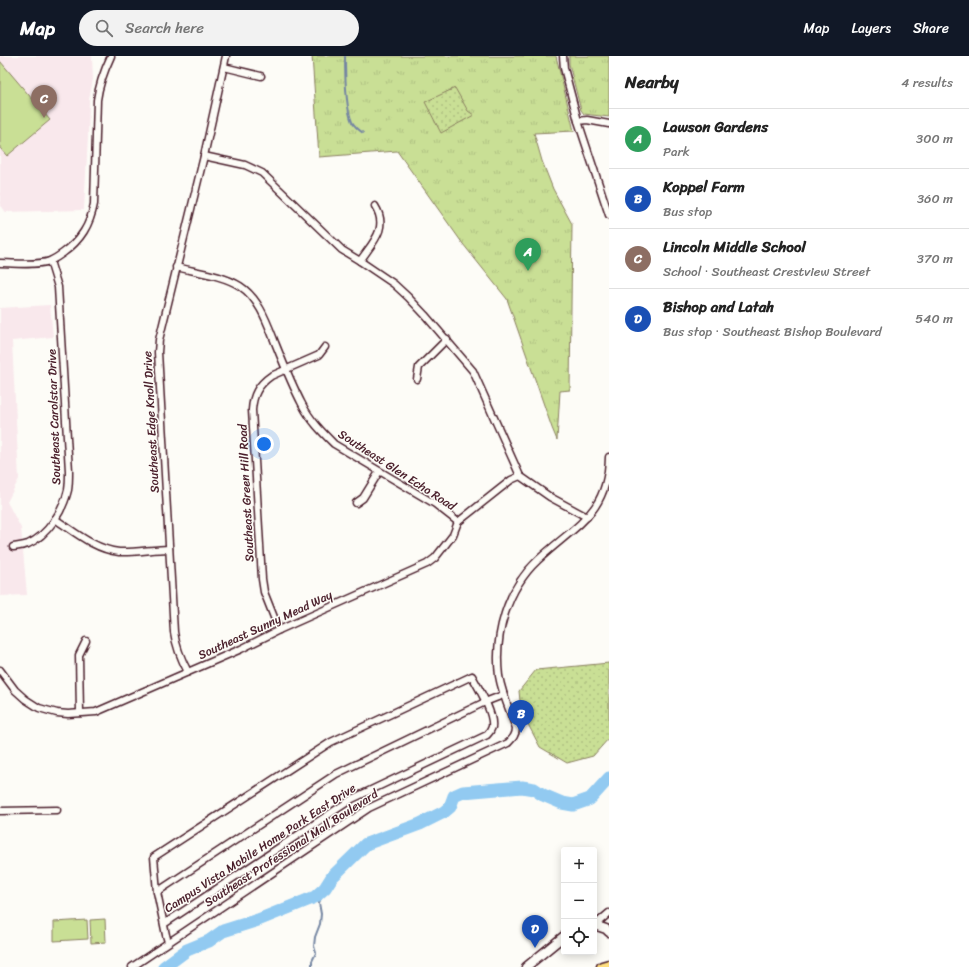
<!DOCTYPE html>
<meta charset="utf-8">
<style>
:root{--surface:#fff;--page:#f2f2f2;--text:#222;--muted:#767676;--line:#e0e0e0;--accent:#111827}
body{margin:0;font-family:Sriracha,sans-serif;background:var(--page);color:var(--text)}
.controls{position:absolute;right:12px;bottom:12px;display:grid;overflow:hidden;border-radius:4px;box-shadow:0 2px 10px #0003}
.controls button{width:36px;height:36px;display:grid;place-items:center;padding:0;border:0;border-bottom:1px solid var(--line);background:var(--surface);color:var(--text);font:20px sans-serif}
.you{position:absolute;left:264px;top:388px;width:14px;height:14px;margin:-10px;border:3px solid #fff;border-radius:50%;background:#1a73e8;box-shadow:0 0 0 6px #1a73e833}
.badge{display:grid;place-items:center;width:26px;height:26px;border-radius:50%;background:var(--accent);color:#fff;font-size:13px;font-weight:700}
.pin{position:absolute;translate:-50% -33px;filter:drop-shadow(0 1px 2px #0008)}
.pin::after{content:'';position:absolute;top:21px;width:14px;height:12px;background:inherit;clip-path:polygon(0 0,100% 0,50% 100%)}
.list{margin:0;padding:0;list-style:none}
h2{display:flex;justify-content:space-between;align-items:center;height:52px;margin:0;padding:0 16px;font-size:17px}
h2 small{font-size:13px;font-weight:400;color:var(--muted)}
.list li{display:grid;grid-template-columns:26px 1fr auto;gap:12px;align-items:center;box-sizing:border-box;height:60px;padding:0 16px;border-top:1px solid var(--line)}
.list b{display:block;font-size:15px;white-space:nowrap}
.list p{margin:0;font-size:13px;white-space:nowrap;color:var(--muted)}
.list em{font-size:13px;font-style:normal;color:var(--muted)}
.icon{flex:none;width:22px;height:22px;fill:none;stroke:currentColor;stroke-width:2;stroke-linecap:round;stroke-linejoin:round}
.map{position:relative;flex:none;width:609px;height:911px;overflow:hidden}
header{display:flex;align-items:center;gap:24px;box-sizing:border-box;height:56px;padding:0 20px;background:var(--accent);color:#fff}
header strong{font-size:19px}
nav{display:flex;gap:22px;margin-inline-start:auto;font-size:14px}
.search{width:280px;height:36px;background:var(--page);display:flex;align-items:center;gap:10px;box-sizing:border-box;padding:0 14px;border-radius:22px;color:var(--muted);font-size:15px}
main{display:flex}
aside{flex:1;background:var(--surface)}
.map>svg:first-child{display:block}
.built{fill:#f9e8ec}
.grass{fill:#c9df95;stroke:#8a7f60}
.park{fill:url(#park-tufts);stroke:#8a7f60}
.garden{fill:url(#garden-dots);stroke:#8a7f60}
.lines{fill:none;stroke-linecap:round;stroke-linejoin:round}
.stream{stroke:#7586a2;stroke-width:2}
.river{stroke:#92caf1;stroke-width:13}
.minor-casing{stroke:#4a1f2b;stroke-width:9}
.tertiary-casing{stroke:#4a1f2b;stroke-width:11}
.primary-casing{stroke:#4a1f2b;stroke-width:13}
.minor{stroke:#fdfcf7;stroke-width:6}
.tertiary{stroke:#fdfcf7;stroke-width:8}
.primary{stroke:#ffdf80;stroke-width:10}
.labels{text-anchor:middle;stroke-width:3;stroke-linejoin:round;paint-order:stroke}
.street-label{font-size:12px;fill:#4a1f2b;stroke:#fdfcf7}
</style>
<header>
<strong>Map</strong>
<div class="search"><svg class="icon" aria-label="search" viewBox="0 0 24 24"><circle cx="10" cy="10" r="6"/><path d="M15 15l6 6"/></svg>Search here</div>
<nav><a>Map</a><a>Layers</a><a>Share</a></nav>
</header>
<main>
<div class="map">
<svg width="609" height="911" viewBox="0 0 609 911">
<defs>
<pattern id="park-tufts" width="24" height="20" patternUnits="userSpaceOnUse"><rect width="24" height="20" fill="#c9df95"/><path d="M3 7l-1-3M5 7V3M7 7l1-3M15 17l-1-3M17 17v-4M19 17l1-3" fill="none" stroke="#aebf81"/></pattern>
<pattern id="garden-dots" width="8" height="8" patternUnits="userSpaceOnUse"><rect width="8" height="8" fill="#c9df95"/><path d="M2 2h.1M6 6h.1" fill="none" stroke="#aebf81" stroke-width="1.8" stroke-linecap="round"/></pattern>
</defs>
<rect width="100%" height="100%" fill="#fdfcf7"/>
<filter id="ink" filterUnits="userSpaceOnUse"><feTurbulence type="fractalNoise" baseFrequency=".025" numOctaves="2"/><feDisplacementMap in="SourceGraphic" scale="8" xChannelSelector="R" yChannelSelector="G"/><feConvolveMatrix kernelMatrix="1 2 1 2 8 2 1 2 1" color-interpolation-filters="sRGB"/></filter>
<g filter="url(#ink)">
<g class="built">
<polygon points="0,0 92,0 93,23 89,44 88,81 84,154 6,156 0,150"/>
<polygon points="50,249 53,281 12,285 19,423 7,446 21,472 27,539 0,540 0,252"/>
</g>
<g class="grass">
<polygon points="0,5 50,64 7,100 0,92"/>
<polygon points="105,863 106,886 91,887 90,864"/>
<polygon points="87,864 88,883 54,885 54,866"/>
</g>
<g class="park">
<polygon points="312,0 556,0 574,75 534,77 542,105 553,133 572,168 570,334 560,335 557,384 552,372 507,243 463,188 397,95 319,101"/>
<polygon points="569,0 609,0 609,61 584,58 581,54 569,8"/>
</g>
<g class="garden">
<polygon points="455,32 468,55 474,59 441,77 425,46"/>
<polygon points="609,607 609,682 593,700 567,707 540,691 521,655 519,635 536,614"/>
</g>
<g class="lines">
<g class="stream">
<path d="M345 0C345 16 346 52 352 66 355 71 359 74 363 77"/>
<polyline points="312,911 312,905 316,897 314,890 315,881 320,868 321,858 319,847 325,832"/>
</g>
<polyline class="river" points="164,911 187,894 209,885 223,875 258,864 315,841 325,832 332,821 366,788 420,768 444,756 450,751 454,740 463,736 522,731 534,733 543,739 562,747 573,749 590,743 609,722"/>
<defs>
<g id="minor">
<polyline points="563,0 564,12 578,65 609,159"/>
<polyline points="224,11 261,20"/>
<polyline points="578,65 587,64 609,68"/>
<polyline points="204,100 245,109 262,117 342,194 360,205 394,228 408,241 425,259 473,315 520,420 550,441 587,461"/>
<path d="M360 205C373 186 389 172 375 150"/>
<path d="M0 207C14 207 36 210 50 205 54 203 59 200 63 197 81 184 90 169 94 148L97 44C99 28 104 15 111 0"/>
<path d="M176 211C196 216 223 219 240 230 260 243 268 269 276 289 284 309 292 329 302 348 310 364 322 376 334 388L435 448 458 466"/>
<polyline points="417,323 419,311 447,283"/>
<polyline points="356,447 363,442 379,416"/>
<path d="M55 463C75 476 94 493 119 496 133 497 154 493 169 493"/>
<path d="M13 491C18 490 23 490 28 488 48 479 63 455 68 434 69 428 69 421 69 415L58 231 50 205"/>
<path d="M279 574 264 536 262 523 252 354C253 339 258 329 271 320L319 299 325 291"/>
<polyline points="0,614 15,634 25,643 39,652 57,657 68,658 96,656 241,593 279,574 427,508 435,502 446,488 453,479 458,466 511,424 520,420"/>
<path d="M188 616C181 603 176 591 174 576L158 296 159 284 204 100 226 0"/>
<polyline points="80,657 79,599 86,585"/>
<polyline points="0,755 57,754"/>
<polyline points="157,836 336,718 485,646 503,639"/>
<path d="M164 868 352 743 487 679C489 677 491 674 492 671 494 657 479 633 472 620L331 686 154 801 157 836 166 879 168 886"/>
<polyline points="595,869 609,857"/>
<path d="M132 911 369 752 508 687C513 682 516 679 516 672 510 655 502 638 499 620 494 578 507 533 538 504 575 469 608 458 609 401"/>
</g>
<g id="tertiary">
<polyline points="594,869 606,873 609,876"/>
<polyline points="526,911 564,880"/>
</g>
<polyline id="primary" points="602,911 609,909"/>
</defs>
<use href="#minor" class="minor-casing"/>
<use href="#tertiary" class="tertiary-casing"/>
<use href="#primary" class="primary-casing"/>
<use href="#minor" class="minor"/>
<use href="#tertiary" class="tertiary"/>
<use href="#primary" class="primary"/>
</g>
</g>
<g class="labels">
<g class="street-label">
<text transform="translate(54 361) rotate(-92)" y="4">Southeast Carolstar Drive</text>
<text transform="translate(151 366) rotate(-93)" y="4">Southeast Edge Knoll Drive</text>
<text transform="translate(397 414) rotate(33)" y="4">Southeast Glen Echo Road</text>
<text transform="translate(246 437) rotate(-93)" y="4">Southeast Green Hill Road</text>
<text transform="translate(265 569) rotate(-25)" y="4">Southeast Sunny Mead Way</text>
<text transform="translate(260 792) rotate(-33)" y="4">Campus Vista Mobile Home Park East Drive</text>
<text transform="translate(291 792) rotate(-33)" y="4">Southeast Professional Mall Boulevard</text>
</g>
</g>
</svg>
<div class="controls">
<button>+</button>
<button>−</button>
<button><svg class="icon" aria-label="locate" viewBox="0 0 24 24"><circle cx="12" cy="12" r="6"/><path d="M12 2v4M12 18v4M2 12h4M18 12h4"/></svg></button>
</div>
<div class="you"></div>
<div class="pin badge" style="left:528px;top:215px;background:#2e9e5b">A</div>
<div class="pin badge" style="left:521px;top:677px;background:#1a4fb4">B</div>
<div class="pin badge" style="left:44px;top:62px;background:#8d6e63">C</div>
<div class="pin badge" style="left:535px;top:892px;background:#1a4fb4">D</div>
</div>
<aside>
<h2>Nearby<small>4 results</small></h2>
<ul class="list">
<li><span class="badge" style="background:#2e9e5b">A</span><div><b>Lawson Gardens</b><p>Park</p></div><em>300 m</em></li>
<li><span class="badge" style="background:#1a4fb4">B</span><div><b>Koppel Farm</b><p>Bus stop</p></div><em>360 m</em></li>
<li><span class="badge" style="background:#8d6e63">C</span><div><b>Lincoln Middle School</b><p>School · Southeast Crestview Street</p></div><em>370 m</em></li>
<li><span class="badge" style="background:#1a4fb4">D</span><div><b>Bishop and Latah</b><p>Bus stop · Southeast Bishop Boulevard</p></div><em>540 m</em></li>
</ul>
</aside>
</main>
